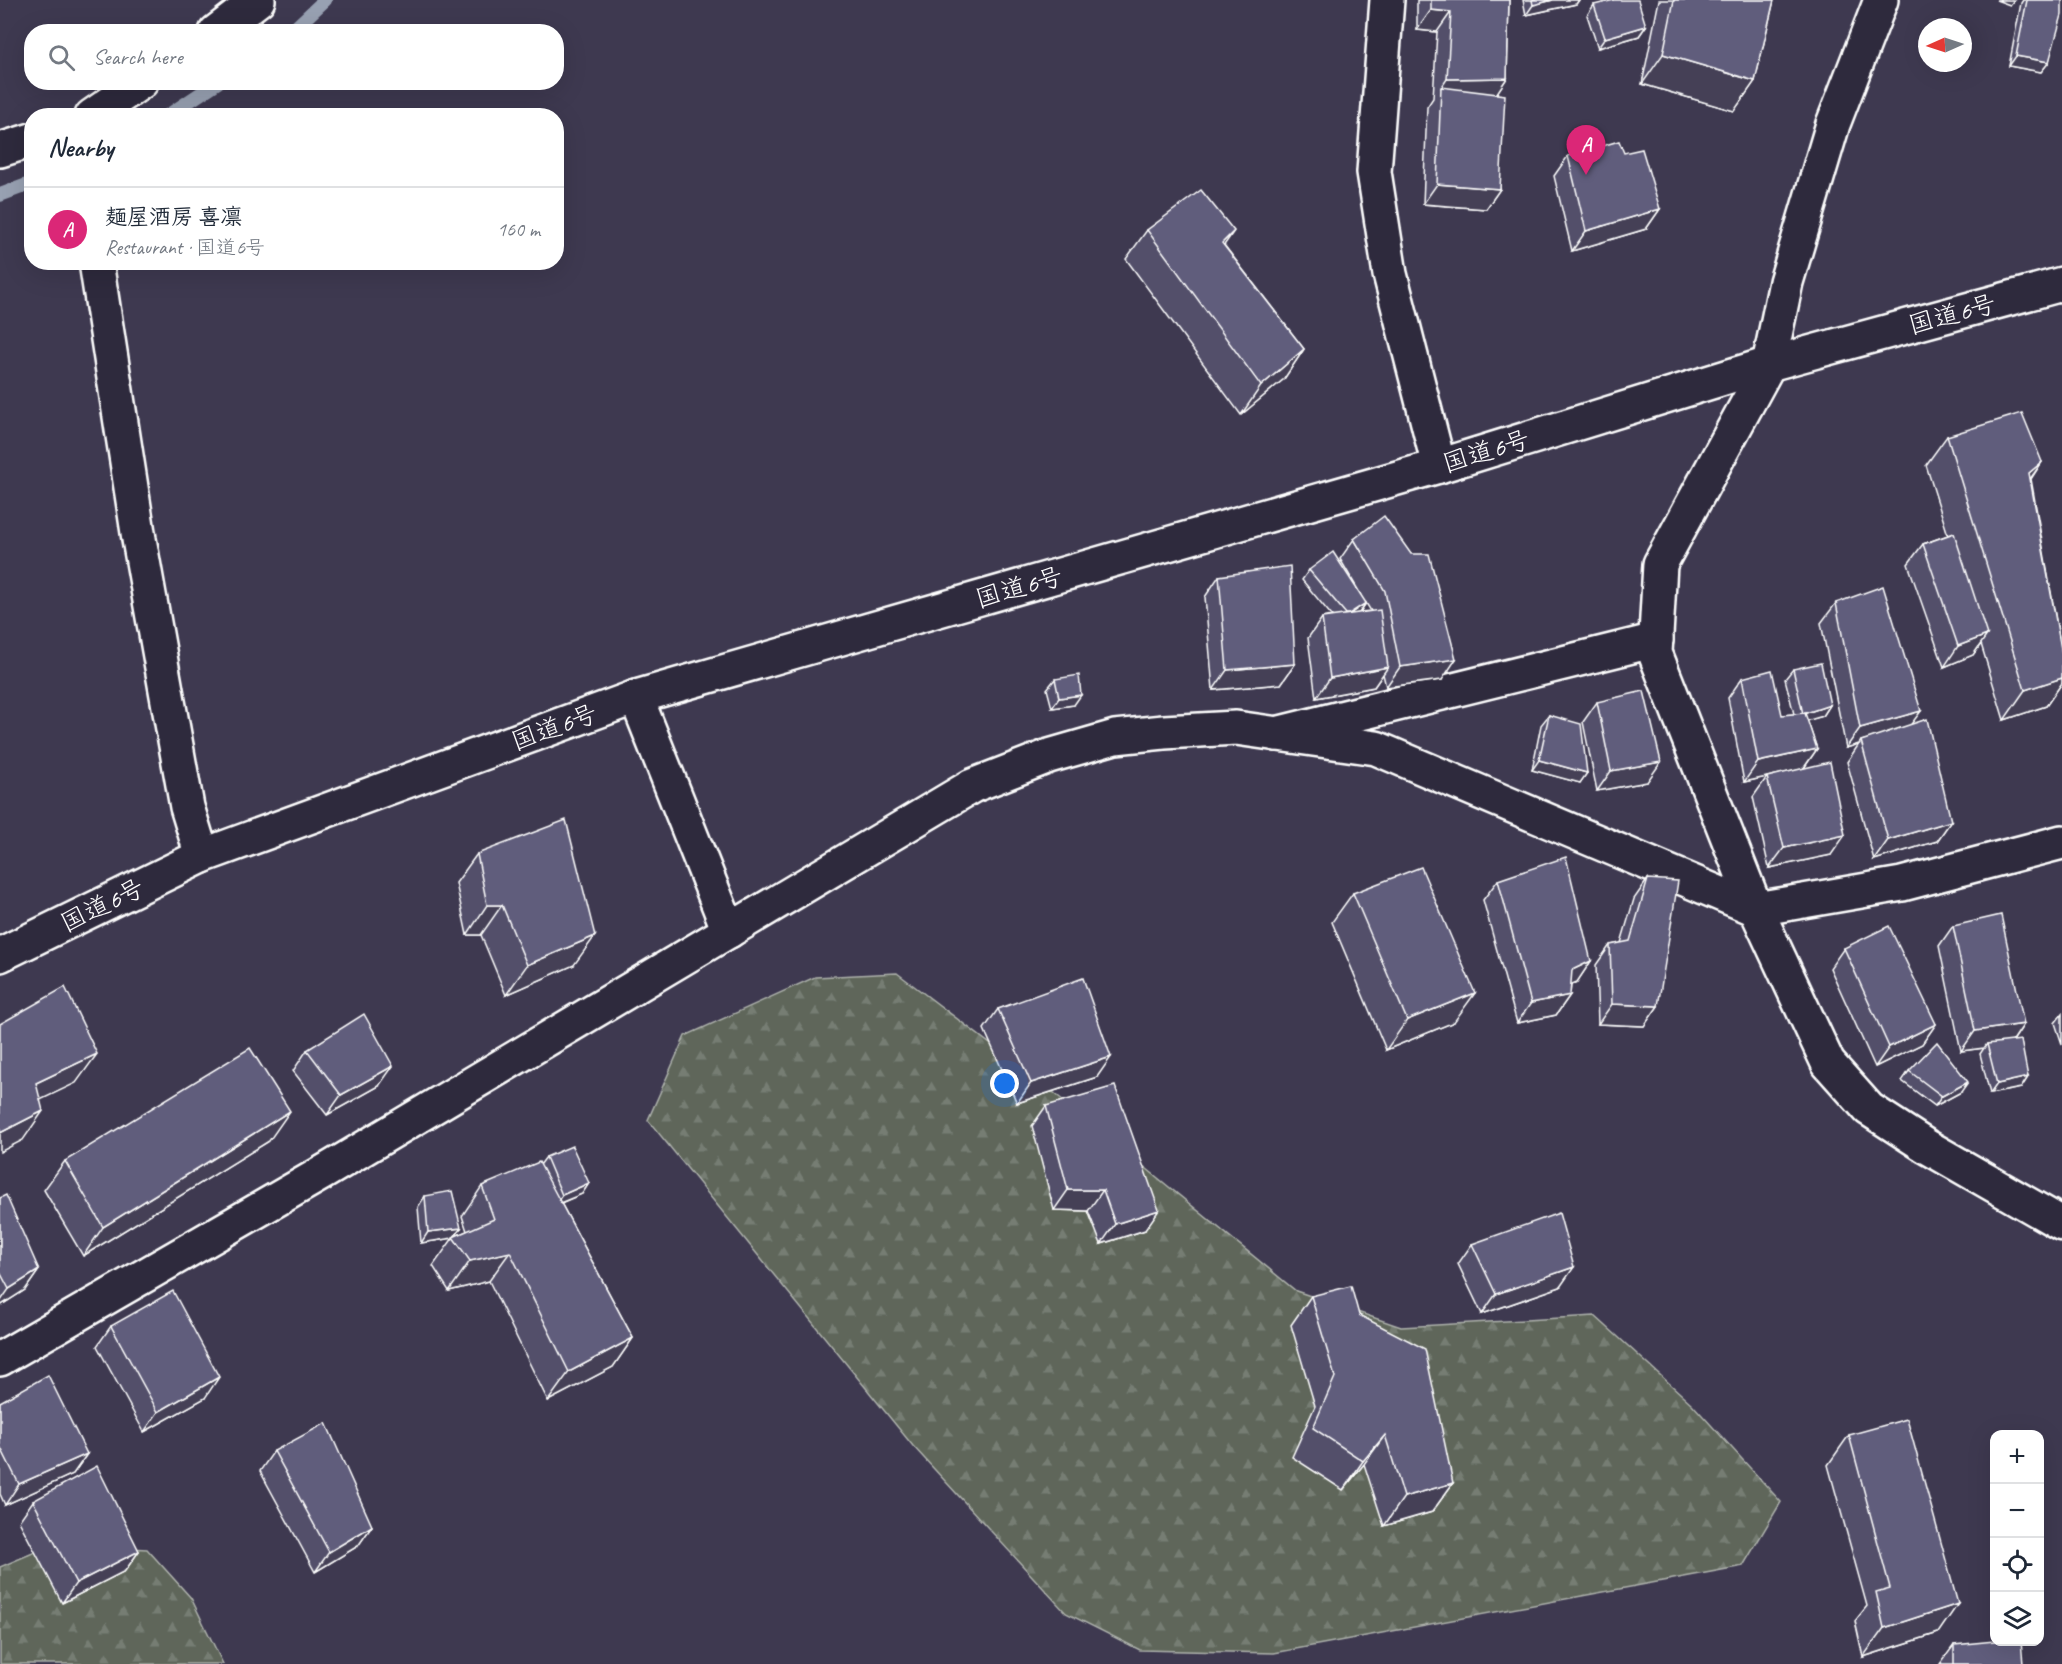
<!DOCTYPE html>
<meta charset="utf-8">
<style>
:root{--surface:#fff;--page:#f6f6f7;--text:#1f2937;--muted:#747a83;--line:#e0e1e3;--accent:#db2777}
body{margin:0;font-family:Caveat,"Klee One",sans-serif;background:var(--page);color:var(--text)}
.controls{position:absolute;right:18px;bottom:18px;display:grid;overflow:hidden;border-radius:12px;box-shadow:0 6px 24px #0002}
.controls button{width:54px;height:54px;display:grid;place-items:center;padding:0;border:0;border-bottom:2px solid var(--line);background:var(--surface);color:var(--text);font:30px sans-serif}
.compass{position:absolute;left:1918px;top:18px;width:54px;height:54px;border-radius:50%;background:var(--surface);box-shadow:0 6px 24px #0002;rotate:267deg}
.you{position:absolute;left:1005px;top:1084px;width:21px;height:21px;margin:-15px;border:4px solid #fff;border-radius:50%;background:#1a73e8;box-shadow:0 0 0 9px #1a73e833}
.badge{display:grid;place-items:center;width:39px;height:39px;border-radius:50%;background:var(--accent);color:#fff;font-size:20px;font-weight:700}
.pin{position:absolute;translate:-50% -50px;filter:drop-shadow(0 2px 3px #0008)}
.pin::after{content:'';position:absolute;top:32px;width:21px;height:18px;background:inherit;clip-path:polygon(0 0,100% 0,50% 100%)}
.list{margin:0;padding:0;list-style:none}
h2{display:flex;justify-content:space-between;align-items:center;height:78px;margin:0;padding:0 24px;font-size:26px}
h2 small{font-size:20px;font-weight:400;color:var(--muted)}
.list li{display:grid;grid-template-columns:39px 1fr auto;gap:18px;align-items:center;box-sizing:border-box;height:84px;padding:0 24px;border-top:2px solid var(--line)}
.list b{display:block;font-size:22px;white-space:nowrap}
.list p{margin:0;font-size:20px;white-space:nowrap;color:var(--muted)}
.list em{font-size:20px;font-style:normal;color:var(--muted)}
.icon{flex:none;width:33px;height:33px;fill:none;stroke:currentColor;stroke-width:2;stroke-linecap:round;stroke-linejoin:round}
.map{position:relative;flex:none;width:2062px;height:1664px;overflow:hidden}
.search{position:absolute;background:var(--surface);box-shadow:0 6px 24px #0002;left:24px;top:24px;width:540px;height:66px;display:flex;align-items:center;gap:15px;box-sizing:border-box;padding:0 21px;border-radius:24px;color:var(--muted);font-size:22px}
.panel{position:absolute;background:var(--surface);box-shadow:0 6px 24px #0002;left:24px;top:108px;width:540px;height:162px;border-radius:24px}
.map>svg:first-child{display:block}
.forest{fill:url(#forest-firs);stroke:#aeb2ac;stroke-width:1.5}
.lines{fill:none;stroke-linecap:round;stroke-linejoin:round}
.stream{stroke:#98a1b2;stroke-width:14}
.minor-casing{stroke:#fff;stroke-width:38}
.tertiary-casing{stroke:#fff;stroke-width:38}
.trunk-casing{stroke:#fff;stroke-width:38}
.minor{stroke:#2f2a3d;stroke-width:33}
.tertiary{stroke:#2f2a3d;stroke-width:33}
.trunk{stroke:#2f2a3d;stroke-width:33}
.wall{fill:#53506a;stroke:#fff;stroke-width:1.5;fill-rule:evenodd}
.shaded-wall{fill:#444156;stroke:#fff;stroke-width:1.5}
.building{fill:#615d7b;stroke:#fff;stroke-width:1.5}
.labels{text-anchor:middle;stroke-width:4.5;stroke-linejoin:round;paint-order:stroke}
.street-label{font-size:26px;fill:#fff;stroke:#2f2a3d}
</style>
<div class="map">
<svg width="2062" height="1664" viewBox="0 0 2062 1664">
<defs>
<pattern id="forest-firs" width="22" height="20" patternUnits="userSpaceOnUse" patternTransform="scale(1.5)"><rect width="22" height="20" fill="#5e665a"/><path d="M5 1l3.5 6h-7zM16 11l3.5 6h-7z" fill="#767d73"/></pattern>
</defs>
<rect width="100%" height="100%" fill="#3e3950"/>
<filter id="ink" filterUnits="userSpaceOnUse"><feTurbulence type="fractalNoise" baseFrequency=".0167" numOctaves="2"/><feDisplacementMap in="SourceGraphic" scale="12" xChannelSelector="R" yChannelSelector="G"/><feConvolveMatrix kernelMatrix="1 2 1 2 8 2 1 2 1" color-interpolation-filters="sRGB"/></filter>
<g filter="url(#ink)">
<g class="forest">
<polygon points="897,973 1048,1088 1296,1291 1401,1327 1595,1316 1692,1404 1781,1502 1743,1566 1274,1653 1140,1650 1066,1613 913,1446 648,1120 685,1036 815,977"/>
<polygon points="54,1544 147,1549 191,1598 223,1664 0,1664 0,1567"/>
</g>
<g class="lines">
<g class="stream">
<polyline points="291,32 325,0"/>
<polyline points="167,116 218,82"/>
<polyline points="0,195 32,183"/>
</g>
<defs>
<g id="minor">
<polyline points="1387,0 1374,172 1390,274 1439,466"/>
<polyline points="216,32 258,0"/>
<polyline points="92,116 141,82"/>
<polyline points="0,150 32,140"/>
<polyline points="96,262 139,539 187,807 202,856"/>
<polyline points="636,697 729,931"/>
<polyline points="1276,734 1656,640"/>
<polyline points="1756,909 1655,653 1660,564 1769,364 1786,282 1833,124 1881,0"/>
</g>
<g id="tertiary">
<polyline points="1756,909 1828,1063 1869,1109 1926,1146 2062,1224"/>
<polyline points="0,1359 324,1172 972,786 1049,756 1115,737 1164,732 1236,728 1376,748 1756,909 1902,884 2062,842"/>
</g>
<polyline id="trunk" points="0,955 202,856 636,697 1439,466 1769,364 2062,284"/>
</defs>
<use href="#minor" class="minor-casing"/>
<use href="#tertiary" class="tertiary-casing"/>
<use href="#trunk" class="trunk-casing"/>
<use href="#minor" class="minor"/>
<use href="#tertiary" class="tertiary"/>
<use href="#trunk" class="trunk"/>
</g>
<g class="wall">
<polygon points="1417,0 1509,0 1507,78 1496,94 1500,189 1486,209 1423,204 1427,107 1433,98 1437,32 1417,30"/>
<polygon points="1523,0 1579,0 1576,4 1526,15"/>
<polygon points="1659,0 1774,0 1755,81 1734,111 1642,84"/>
<polygon points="2023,0 2060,0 2049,62 2041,72 2009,66 2021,3"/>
<polygon points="1594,5 1646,26 1639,36 1598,48 1587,15"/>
<polygon points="1624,153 1660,209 1646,229 1572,251 1554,176 1568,156"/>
<polygon points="1147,230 1224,245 1304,349 1284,379 1241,415 1126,259"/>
<polygon points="1947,436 2042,462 2031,479 2062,654 2062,683 2046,706 2004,720 1981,644 1973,655 1944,667 1908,564 1923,544 1948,535 1926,465"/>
<path d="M1354 539 1442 680 1386 687 1383 674 1374 687 1316 698 1308 638 1322 618 1332 616 1302 580 1309 570 1360 593 1340 559ZM1366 603 1371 611 1360 612Z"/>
<polygon points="1219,576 1295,664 1281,684 1213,690 1205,597"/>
<polygon points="1836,603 1911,724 1951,821 1937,841 1874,860 1847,762 1859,744 1846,748 1821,623"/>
<polygon points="1793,669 1830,705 1823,716 1807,720 1817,749 1804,768 1831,855 1769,868 1753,797 1767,777 1770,776 1744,782 1728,698 1742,678 1782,715 1794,714 1785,679"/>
<polygon points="1055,679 1074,705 1052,708 1047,689"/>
<polygon points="1597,702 1647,782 1597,791 1583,722"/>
<polygon points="1549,715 1587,773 1580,783 1532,770 1541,725"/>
<polygon points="477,854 574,965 506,995 481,935 467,935 456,883"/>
<polygon points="1648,879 1658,1006 1644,1026 1598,1024 1596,965 1610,945 1621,943 1634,899"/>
<polygon points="1498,880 1591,961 1577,982 1571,984 1570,995 1556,1015 1517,1023 1483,900"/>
<polygon points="1353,893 1454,1022 1386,1050 1332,922"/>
<polygon points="1953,926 2024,1024 2013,1041 2028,1077 2021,1088 1990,1094 1980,1054 1984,1048 1961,1051 1939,946"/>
<polygon points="1844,948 1936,1024 1922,1044 1875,1067 1830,968"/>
<polygon points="998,1009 1097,1077 1017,1103 984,1029"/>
<polygon points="2062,1014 2062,1044 2055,1023"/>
<polygon points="307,1050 379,1086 327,1115 293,1071"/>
<polygon points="1909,1071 1961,1092 1935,1106 1902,1081"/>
<polygon points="1046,1106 1145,1230 1101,1244 1088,1211 1054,1210 1032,1126"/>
<polygon points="269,1141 83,1256 44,1190 65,1161"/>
<polygon points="546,1157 589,1183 582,1194 561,1203 633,1338 613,1367 548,1401 489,1281 449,1291 433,1266 453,1238 421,1243 418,1207 425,1196 455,1236 467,1231 462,1216 482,1186 540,1165"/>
<polygon points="0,1198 39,1270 25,1290 0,1306"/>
<polygon points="1472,1244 1560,1287 1482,1314 1458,1264"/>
<polygon points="1311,1296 1359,1315 1453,1483 1432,1512 1384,1526 1364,1464 1343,1490 1292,1457 1315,1406 1291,1325"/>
<polygon points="111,1326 205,1398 144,1432 97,1346"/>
<polygon points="0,1402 87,1454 73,1474 5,1505 0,1494"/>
<polygon points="1849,1435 1938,1633 1863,1657 1855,1621 1867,1606 1828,1465"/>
<polygon points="274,1451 372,1526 358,1546 315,1572 260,1471"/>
<polygon points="33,1501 139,1551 125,1571 62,1603 19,1521"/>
<polygon points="1954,1645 2023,1664 1940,1664"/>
</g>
<g class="shaded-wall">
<polygon points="1553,0 1579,0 1576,4 1526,15 1533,5"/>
<polygon points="1996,0 2014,0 2010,5"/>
<polygon points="1431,10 1451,12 1437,32 1417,30"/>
<polygon points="1646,26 1639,36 1598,48 1605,38"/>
<polygon points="1663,54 1755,81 1734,111 1642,84"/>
<polygon points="2016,56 2049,62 2041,72 2009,66"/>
<polygon points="1507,78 1493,99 1441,88 1447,79"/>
<polygon points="1437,184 1500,189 1486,209 1423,204"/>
<polygon points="1660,209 1646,229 1572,251 1586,231"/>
<polygon points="1234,231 1213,261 1222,243"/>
<polygon points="1304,349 1284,379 1241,415 1261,386"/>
<polygon points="2042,462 2021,492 2029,473"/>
<polygon points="1366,603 1359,613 1347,616"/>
<polygon points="1987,635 1973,655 1944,667 1958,646"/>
<polygon points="1456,659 1442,680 1386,687 1400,667"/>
<polygon points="1295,664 1281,684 1213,690 1227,670"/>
<polygon points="1388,667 1374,687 1316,698 1330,678"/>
<polygon points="2062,678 2062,683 2046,706 2004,720 2025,690"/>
<polygon points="1081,695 1074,705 1052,708 1059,698"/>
<polygon points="1830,705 1823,716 1796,724 1803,714"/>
<polygon points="1921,711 1906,731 1861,741 1859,744 1846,748 1860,728"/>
<polygon points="1817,749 1803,769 1744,782 1758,762"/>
<polygon points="1539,760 1587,773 1580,783 1532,770"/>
<polygon points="1661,762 1647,782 1597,791 1611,771"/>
<polygon points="1951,821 1937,841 1874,860 1888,840"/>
<polygon points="1845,835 1831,855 1769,868 1784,848"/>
<polygon points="487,905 502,905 481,935 467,935"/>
<polygon points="595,936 574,965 506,995 527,965"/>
<polygon points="1591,961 1577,982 1558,990 1572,970"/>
<polygon points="1475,993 1454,1022 1386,1050 1407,1020"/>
<polygon points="1570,995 1556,1015 1517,1023 1531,1003"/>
<polygon points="1612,1004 1658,1006 1644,1026 1598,1024"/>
<polygon points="1936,1024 1922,1044 1875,1067 1889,1047"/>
<polygon points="2024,1024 2010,1045 1987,1044 1984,1048 1961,1051 1975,1031"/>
<polygon points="97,1054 76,1083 15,1112 36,1083"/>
<polygon points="1111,1057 1097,1077 1017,1103 1031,1083"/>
<polygon points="393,1066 379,1086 327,1115 341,1095"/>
<polygon points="2028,1077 2021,1088 1990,1094 1997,1084"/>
<polygon points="1968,1082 1961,1092 1935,1106 1942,1096"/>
<polygon points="43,1111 23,1140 0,1152 0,1133"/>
<polygon points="290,1111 269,1141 83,1256 103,1227"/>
<polygon points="589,1183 582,1194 555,1205 562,1195"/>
<polygon points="1068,1190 1103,1190 1088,1211 1054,1210"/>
<polygon points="1159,1210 1145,1230 1101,1244 1115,1224"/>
<polygon points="461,1228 453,1238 421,1243 428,1232"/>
<polygon points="510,1252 489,1281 449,1291 470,1261"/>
<polygon points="1574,1267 1560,1287 1482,1314 1496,1294"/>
<polygon points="39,1270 25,1290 0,1306 0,1302 9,1289"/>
<polygon points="633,1338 613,1367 548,1401 569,1372"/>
<polygon points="219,1377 205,1398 144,1432 158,1412"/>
<polygon points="1385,1435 1364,1464 1343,1490 1363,1461"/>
<polygon points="87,1454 73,1474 5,1505 19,1484"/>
<polygon points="1453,1483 1432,1512 1384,1526 1404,1497"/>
<polygon points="372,1526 358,1546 315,1572 329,1552"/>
<polygon points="139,1551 125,1571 62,1603 76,1583"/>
<polygon points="1958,1604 1938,1633 1863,1657 1884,1628"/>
</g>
<g class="building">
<polygon points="1431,0 1509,0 1507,78 1447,79 1451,12 1431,10"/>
<polygon points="1532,0 1553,0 1533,5"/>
<polygon points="1614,0 1638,0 1646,26 1605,38 1594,5"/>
<polygon points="1674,0 1774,0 1755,81 1663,54"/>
<polygon points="2027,0 2062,0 2062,15 2049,62 2016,56"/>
<polygon points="1441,87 1505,95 1500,189 1437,184"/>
<polygon points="1619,141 1624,153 1642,149 1660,209 1586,231 1568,156"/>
<polygon points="1201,190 1234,231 1222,243 1304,349 1261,386 1147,230"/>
<polygon points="2022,413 2042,462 2029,473 2062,654 2062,678 2025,690 1947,436"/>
<polygon points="1384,516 1411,554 1429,554 1456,659 1400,667 1385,591 1354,539"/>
<polygon points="1954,533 1987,635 1958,646 1923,544"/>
<polygon points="1333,552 1366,603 1349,614 1346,614 1309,570"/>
<polygon points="1290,566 1295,664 1227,670 1219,576"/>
<polygon points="1883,586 1921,711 1860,728 1836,603"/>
<polygon points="1380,610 1388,667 1330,678 1322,618"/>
<polygon points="1821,663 1830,705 1803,714 1793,669"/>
<polygon points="1772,670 1782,715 1805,713 1817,749 1758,762 1742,678"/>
<polygon points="1079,675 1081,695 1059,698 1055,679"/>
<polygon points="1644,691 1661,762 1611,771 1597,702"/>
<polygon points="1549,715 1581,724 1587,773 1539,760"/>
<polygon points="1927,719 1951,821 1888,840 1861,741"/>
<polygon points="1830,762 1845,835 1784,848 1767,777"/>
<polygon points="566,820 595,936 527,965 502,905 487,905 477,854"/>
<polygon points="1566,857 1591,961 1572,970 1570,995 1531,1003 1498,880"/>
<polygon points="1421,867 1475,993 1407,1020 1353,893"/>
<polygon points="1648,879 1678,881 1658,1006 1612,1004 1610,945 1630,941"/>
<polygon points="2001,915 2024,1024 1975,1031 1953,926"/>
<polygon points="1889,926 1936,1024 1889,1047 1844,948"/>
<polygon points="1083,978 1111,1057 1031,1083 998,1009"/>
<polygon points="65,987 97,1054 36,1083 43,1111 0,1133 0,1024"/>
<polygon points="364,1014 393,1066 341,1095 307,1050"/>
<polygon points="2021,1040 2028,1077 1997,1084 1987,1044"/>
<polygon points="1937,1042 1968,1082 1942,1096 1909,1071"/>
<polygon points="250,1048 290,1111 103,1227 65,1161"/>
<polygon points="1115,1086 1159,1210 1115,1224 1103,1190 1068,1190 1046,1106"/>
<polygon points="572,1146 589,1183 562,1195 546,1157"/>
<polygon points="539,1162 633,1338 569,1372 510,1252 470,1261 453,1237 494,1219 482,1186"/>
<polygon points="452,1191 461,1228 428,1232 425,1196"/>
<polygon points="6,1195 39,1270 9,1289 0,1272 0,1198"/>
<polygon points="1559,1213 1574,1267 1496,1294 1472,1244"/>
<polygon points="1351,1286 1359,1315 1425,1349 1453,1483 1404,1497 1385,1435 1363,1461 1313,1428 1335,1377 1311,1296"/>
<polygon points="173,1291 219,1377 158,1412 111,1326"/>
<polygon points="48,1375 87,1454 19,1484 0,1446 0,1402"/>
<polygon points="1907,1419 1958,1604 1884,1628 1876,1592 1890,1588 1849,1435"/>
<polygon points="326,1423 372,1526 329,1552 274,1451"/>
<polygon points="97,1466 139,1551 76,1583 33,1501"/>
<polygon points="1995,1641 2021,1641 2023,1664 1954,1664 1954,1645"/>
</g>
</g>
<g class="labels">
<g class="street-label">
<text transform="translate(1952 314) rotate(-15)" y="9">国道6号</text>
<text transform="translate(1486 451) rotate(-17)" y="9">国道6号</text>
<text transform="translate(1019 587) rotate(-16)" y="9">国道6号</text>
<text transform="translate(554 727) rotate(-20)" y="9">国道6号</text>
<text transform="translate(102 905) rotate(-26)" y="9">国道6号</text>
</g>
</g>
</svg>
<div class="controls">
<button>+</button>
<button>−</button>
<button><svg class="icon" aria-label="locate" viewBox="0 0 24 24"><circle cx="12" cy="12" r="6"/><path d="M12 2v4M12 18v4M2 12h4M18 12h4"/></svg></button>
<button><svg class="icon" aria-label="layers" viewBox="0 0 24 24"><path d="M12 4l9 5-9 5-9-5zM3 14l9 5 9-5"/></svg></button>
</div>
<svg class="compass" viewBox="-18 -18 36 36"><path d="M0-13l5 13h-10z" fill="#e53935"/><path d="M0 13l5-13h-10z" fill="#747a83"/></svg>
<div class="you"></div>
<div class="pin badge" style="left:1586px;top:175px">A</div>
<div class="search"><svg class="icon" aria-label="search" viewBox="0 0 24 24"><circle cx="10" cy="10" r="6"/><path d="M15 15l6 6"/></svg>Search here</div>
<section class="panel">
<h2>Nearby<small></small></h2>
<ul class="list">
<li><span class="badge">A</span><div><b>麺屋酒房 喜凛</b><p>Restaurant · 国道6号</p></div><em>160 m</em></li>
</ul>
</section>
</div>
